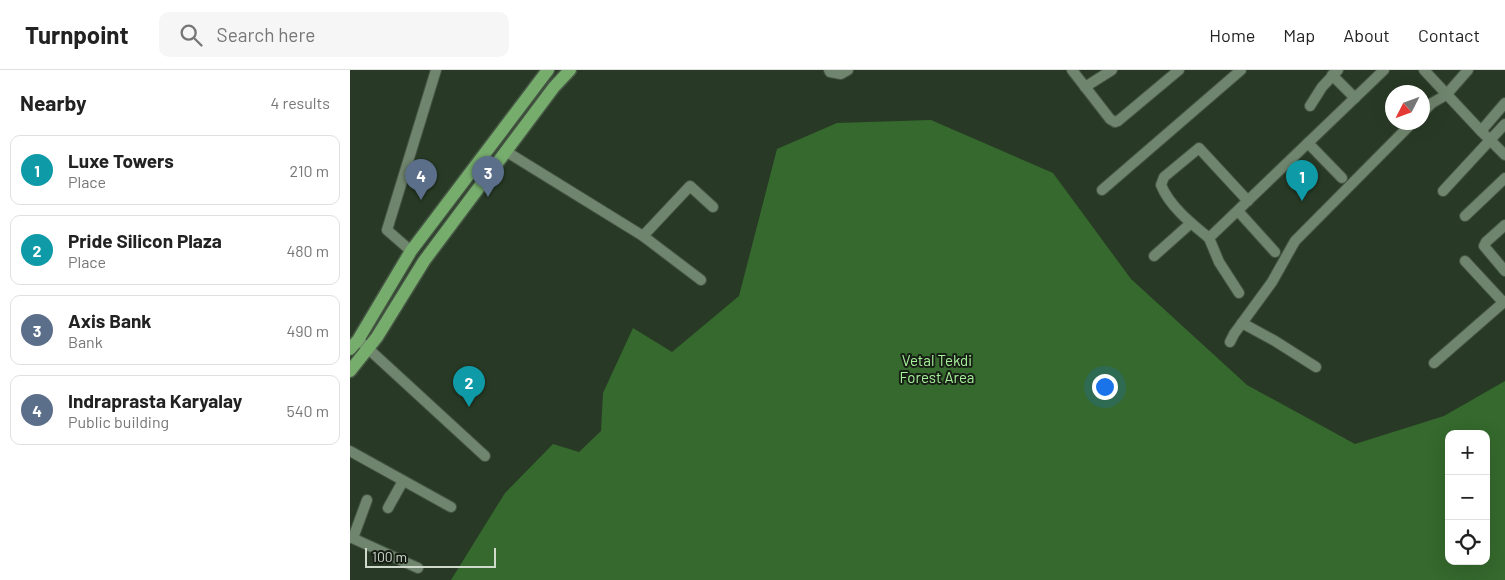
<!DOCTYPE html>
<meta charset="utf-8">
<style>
:root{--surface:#fff;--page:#f6f6f6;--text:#222;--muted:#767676;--line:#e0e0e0;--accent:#7c3aed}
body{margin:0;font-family:Barlow,sans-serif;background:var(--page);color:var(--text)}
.controls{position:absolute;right:15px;bottom:15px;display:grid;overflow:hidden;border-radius:10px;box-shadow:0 5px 20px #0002}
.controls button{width:45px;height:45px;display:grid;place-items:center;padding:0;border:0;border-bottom:1px solid var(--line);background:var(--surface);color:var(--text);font:25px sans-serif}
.compass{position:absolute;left:1035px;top:15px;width:45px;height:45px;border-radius:50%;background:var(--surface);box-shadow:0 5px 20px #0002;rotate:228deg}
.scale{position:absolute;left:15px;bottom:12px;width:131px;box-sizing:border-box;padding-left:5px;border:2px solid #cfdacd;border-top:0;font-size:14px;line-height:18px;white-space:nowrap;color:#cfdacd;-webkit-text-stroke:4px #171f15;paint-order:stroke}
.you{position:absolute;left:754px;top:316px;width:18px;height:18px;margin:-12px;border:4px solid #fff;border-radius:50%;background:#1a73e8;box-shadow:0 0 0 8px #1a73e833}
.badge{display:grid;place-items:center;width:32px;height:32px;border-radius:50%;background:var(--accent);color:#fff;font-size:16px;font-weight:700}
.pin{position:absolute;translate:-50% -41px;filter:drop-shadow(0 1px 2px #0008)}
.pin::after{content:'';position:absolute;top:26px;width:18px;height:15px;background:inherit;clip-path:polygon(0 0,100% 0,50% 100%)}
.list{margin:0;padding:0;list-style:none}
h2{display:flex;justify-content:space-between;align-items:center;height:65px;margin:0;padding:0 20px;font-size:21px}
h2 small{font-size:16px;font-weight:400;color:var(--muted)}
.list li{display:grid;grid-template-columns:32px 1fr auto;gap:15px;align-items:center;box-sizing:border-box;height:70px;margin:0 10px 10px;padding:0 10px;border:1px solid var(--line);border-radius:10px}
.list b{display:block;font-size:19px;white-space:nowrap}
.list p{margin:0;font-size:16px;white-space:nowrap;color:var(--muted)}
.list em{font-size:16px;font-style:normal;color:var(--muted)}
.icon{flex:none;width:28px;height:28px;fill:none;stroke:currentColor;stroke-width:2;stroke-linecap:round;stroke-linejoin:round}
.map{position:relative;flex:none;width:1155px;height:510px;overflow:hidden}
header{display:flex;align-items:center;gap:30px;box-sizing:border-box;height:70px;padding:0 25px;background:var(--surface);border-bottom:1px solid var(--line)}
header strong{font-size:24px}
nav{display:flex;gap:28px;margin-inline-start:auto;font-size:18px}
.search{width:350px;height:45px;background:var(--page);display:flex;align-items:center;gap:12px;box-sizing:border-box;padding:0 18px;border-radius:10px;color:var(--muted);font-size:19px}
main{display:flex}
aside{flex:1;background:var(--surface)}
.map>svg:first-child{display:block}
.forest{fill:#35692d;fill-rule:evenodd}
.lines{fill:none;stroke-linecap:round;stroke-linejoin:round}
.minor-casing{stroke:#455543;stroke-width:12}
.primary-casing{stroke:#455543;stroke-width:15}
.minor{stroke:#70856d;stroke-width:10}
.primary{stroke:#76ad6d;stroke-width:12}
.labels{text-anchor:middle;stroke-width:4;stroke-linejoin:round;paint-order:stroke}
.park-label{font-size:15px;fill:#a6f19a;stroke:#171f15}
</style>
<header>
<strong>Turnpoint</strong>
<div class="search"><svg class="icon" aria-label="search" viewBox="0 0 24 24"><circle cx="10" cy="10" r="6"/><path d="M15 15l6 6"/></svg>Search here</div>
<nav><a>Home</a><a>Map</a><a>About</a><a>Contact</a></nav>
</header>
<main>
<aside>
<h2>Nearby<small>4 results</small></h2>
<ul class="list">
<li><span class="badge" style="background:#0f9aa8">1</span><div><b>Luxe Towers</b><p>Place</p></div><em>210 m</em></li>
<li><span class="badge" style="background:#0f9aa8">2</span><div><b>Pride Silicon Plaza</b><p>Place</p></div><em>480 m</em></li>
<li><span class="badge" style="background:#5c6f8a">3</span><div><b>Axis Bank</b><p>Bank</p></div><em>490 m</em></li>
<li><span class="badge" style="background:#5c6f8a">4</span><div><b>Indraprasta Karyalay</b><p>Public building</p></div><em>540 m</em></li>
</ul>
</aside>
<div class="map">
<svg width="1155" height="510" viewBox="0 0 1155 510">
<rect width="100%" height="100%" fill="#283a25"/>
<path class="forest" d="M581 50 703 103 781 209 897 315 1005 374 1094 346 1155 311V510H101L155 423 203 374 229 382 251 361 253 323 283 258 322 282 389 226 427 79 487 53ZM1099 364H1136V491H1099Z"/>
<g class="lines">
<defs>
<g id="minor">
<polyline points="479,0 480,2 491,4 498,0"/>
<polyline points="722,0 760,49 765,52 768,51 829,0"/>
<polyline points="1074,0 1131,61 1155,85"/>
<polyline points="982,5 1005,28"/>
<polyline points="735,17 762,0"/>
<polyline points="960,36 972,17 988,0"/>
<polyline points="1072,43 1082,33 1096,25 1118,0"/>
<polyline points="1131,61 1155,33"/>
<polyline points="958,73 992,108"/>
<polyline points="157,82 293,166 340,116 363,137"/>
<polyline points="752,120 891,0"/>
<polyline points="1093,121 1155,54"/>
<path d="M898 131 849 78 814 107 811 115C820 137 842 154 859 168L1034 0"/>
<polyline points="888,141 925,182"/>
<polyline points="1115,146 1155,108"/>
<polyline points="1155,155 1136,172 1134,176 1155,201"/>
<polyline points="293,166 351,210"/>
<polyline points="859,168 869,192 889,223"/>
<polyline points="61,181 37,160 86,0"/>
<polyline points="804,186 841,153"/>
<polyline points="1115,191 1153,232"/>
<polyline points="892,253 925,271 966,297"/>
<polyline points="880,272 884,264 922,212 945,171 1063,52"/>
<polyline points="12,273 135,386"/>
<polyline points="1084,293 1155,231"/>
<polyline points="0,381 101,437"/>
<polyline points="38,438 53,411"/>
<polyline points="0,467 68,498"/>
<polyline points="3,468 17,430"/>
</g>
<g id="primary">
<polyline points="0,279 8,270 61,181 198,0"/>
<polyline points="0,301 27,267 74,191 204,17 220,0"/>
</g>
</defs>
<use href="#minor" class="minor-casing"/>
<use href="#primary" class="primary-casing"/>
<use href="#minor" class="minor"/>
<use href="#primary" class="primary"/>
</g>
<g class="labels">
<g class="park-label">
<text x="587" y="296">Vetal Tekdi<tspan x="587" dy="17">Forest Area</tspan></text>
</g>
</g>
</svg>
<div class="controls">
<button>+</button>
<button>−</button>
<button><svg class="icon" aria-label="locate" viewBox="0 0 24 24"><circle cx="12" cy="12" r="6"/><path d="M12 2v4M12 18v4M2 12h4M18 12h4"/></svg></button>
</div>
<svg class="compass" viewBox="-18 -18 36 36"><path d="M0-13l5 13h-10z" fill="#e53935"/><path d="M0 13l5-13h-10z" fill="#767676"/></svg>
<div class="scale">100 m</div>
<div class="you"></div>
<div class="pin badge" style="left:952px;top:131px;background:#0f9aa8">1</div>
<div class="pin badge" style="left:119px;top:337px;background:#0f9aa8">2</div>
<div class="pin badge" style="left:138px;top:127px;background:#5c6f8a">3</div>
<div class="pin badge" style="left:71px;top:130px;background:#5c6f8a">4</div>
</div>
</main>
